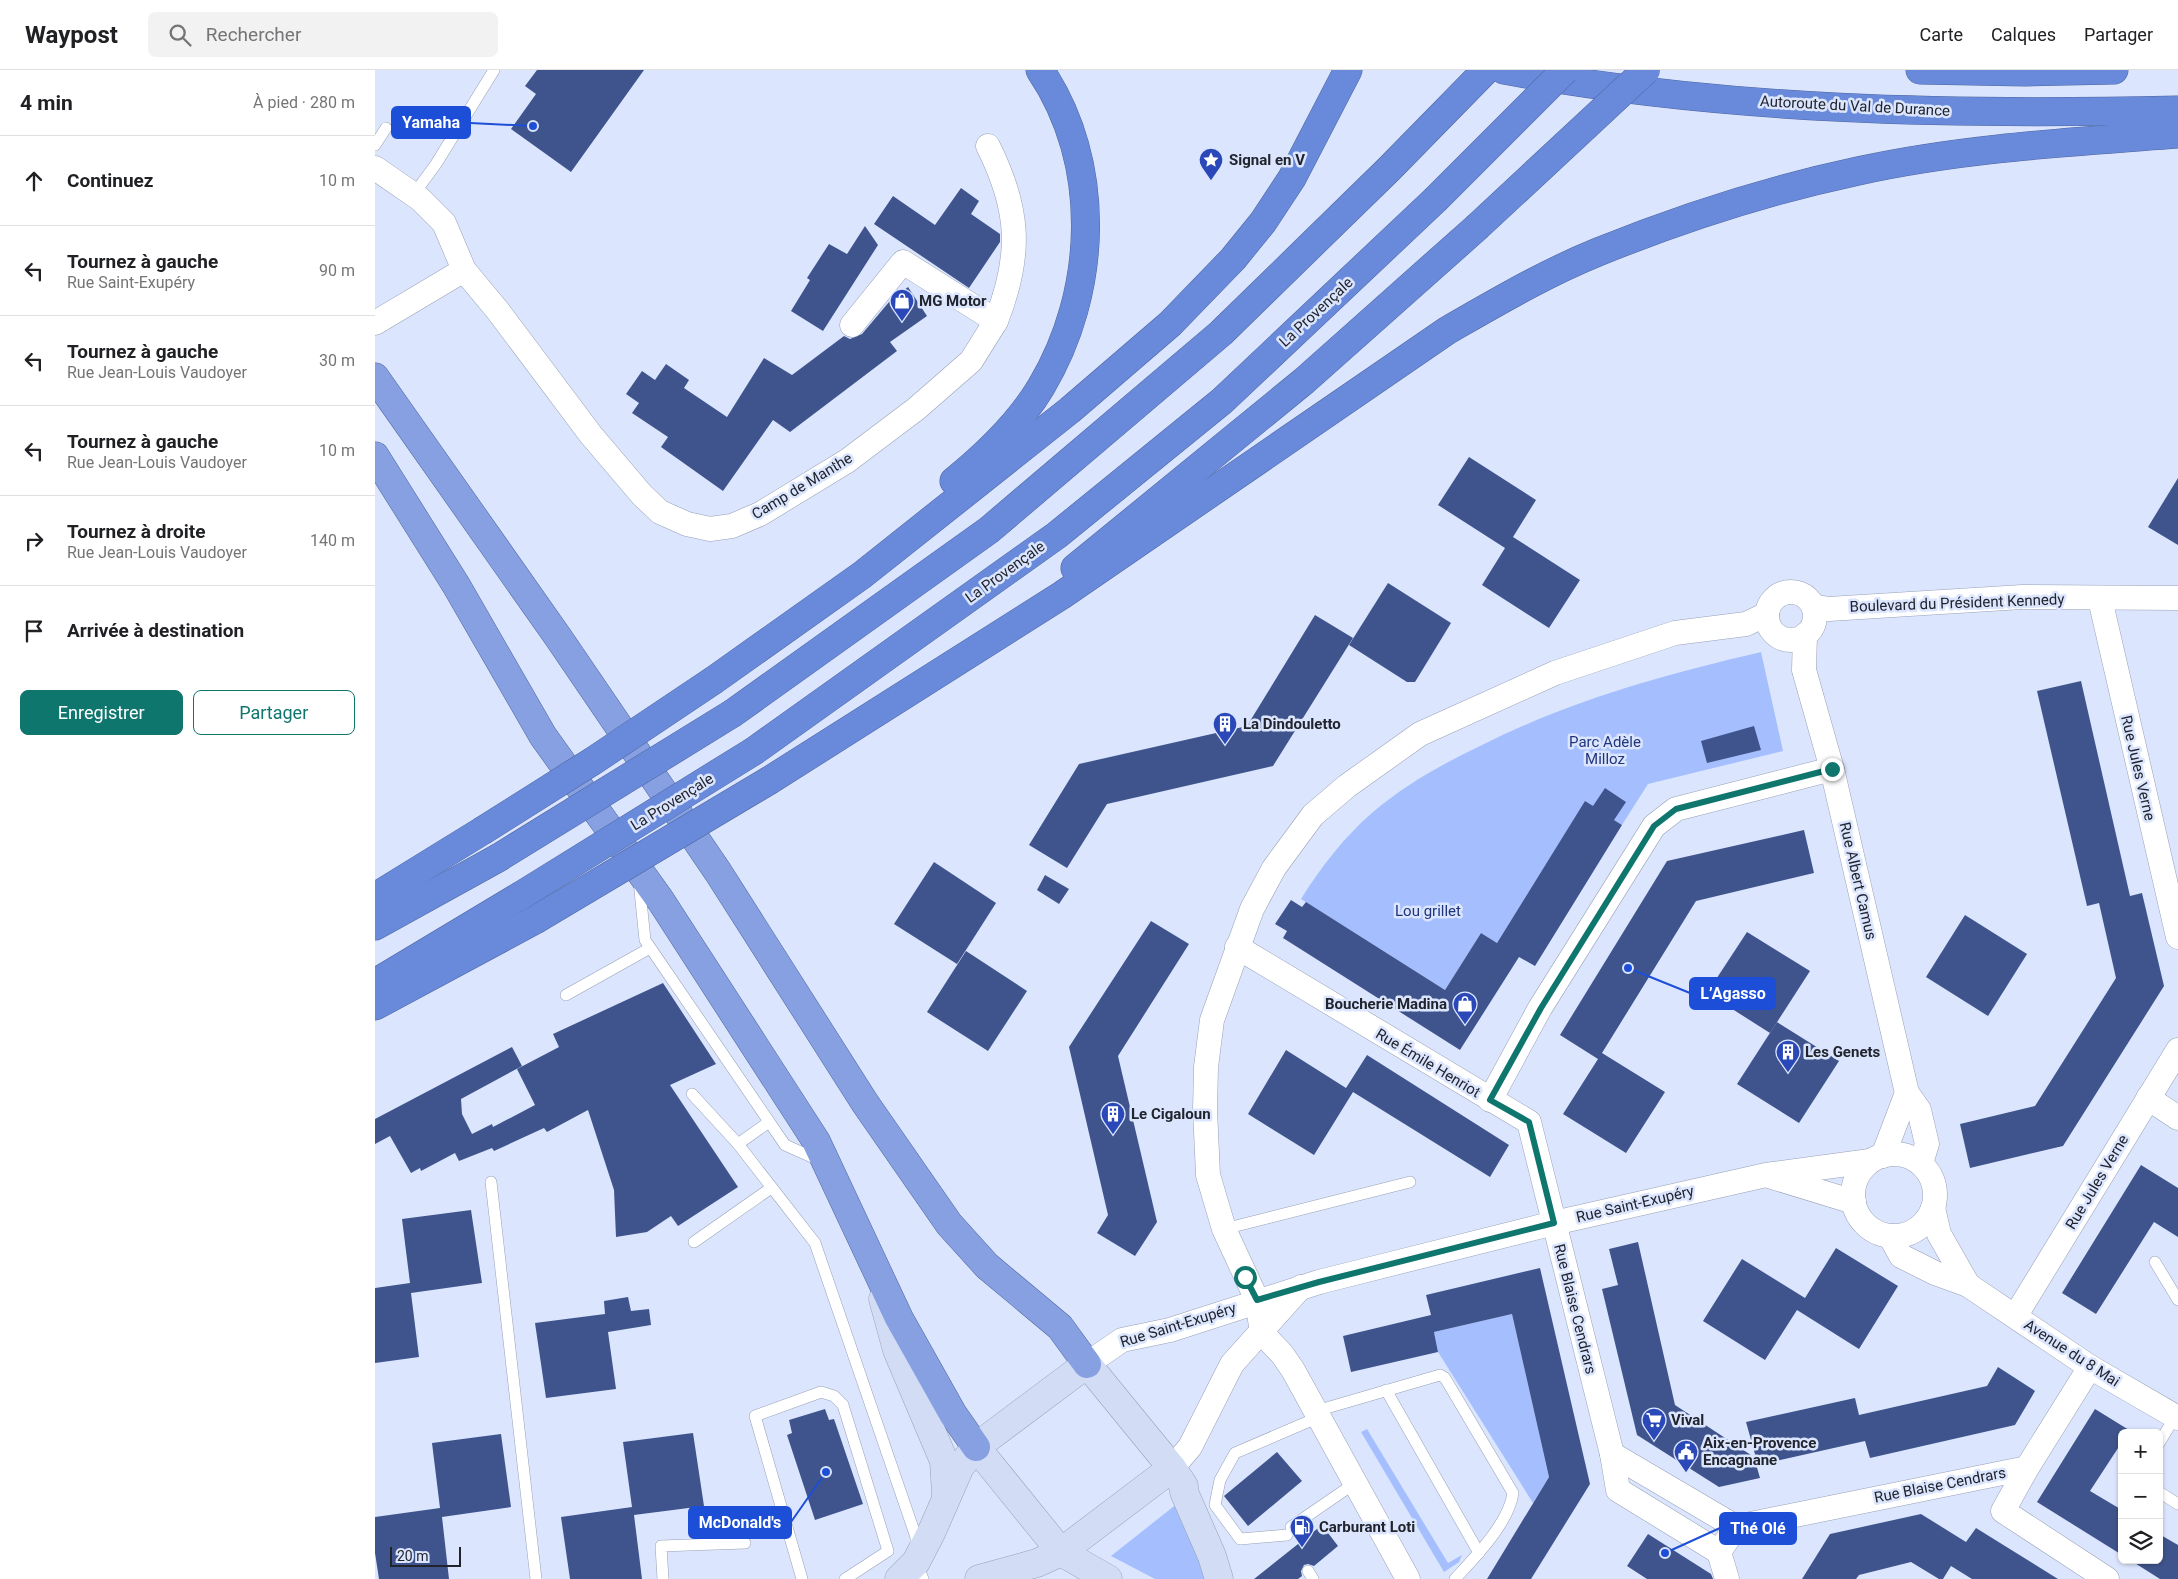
<!DOCTYPE html>
<html lang="fr">
<meta charset="utf-8">
<style>
:root{--surface:#fff;--page:#f2f2f2;--text:#202124;--muted:#757577;--line:#e0e0e0;--accent:#0f766e}
body{margin:0;font-family:Roboto,sans-serif;background:var(--page);color:var(--text)}
.controls{position:absolute;right:15px;bottom:15px;display:grid;overflow:hidden;border-radius:8px;box-shadow:0 1px 4px #0004}
.controls button{width:45px;height:45px;display:grid;place-items:center;padding:0;border:0;border-bottom:1px solid var(--line);background:var(--surface);color:var(--text);font:25px sans-serif}
.scale{position:absolute;left:15px;bottom:12px;width:71px;box-sizing:border-box;padding-left:5px;border:2px solid #21242d;border-top:0;font-size:14px;line-height:18px;white-space:nowrap;color:#21242d;-webkit-text-stroke:4px #dbe6fe;paint-order:stroke}
.stop{position:absolute;width:15px;height:15px;margin:-11px;border:4px solid #0f766e;border-radius:50%;background:#fff}
.stop.end{background:#0f766e;border-color:#fff;box-shadow:0 1px 5px #0008}
.list{margin:0;padding:0;list-style:none}
h2{display:flex;justify-content:space-between;align-items:center;height:65px;margin:0;padding:0 20px;font-size:21px}
h2 small{font-size:16px;font-weight:400;color:var(--muted)}
.list li{display:grid;grid-template-columns:32px 1fr auto;gap:15px;align-items:center;box-sizing:border-box;height:90px;padding:0 20px;border-top:1px solid var(--line)}
.list b{display:block;font-size:19px;white-space:nowrap}
.list p{margin:0;font-size:16px;white-space:nowrap;color:var(--muted)}
.list em{font-size:16px;font-style:normal;color:var(--muted)}
.actions{display:flex;gap:10px;padding:15px 20px}
.actions a{flex:1;padding:11px 0;border:1px solid var(--accent);border-radius:8px;text-align:center;font-size:18px;color:var(--accent)}
.actions .main{background:var(--accent);color:#fff}
.icon{flex:none;width:28px;height:28px;fill:none;stroke:currentColor;stroke-width:2;stroke-linecap:round;stroke-linejoin:round}
.map{position:relative;flex:none;width:1803px;height:1509px;overflow:hidden}
header{display:flex;align-items:center;gap:30px;box-sizing:border-box;height:70px;padding:0 25px;background:var(--surface);border-bottom:1px solid var(--line)}
header strong{font-size:24px}
nav{display:flex;gap:28px;margin-inline-start:auto;font-size:18px}
.search{width:350px;height:45px;background:var(--page);display:flex;align-items:center;gap:12px;box-sizing:border-box;padding:0 18px;border-radius:8px;color:var(--muted);font-size:19px}
main{display:flex}
aside{flex:1;background:var(--surface)}
.map>svg:first-child{display:block}
.green{fill:#a5bffe}
.building{fill:#3f548c}
.lines{fill:none;stroke-linecap:round;stroke-linejoin:round}
.service-casing{stroke:#97a0b6;stroke-width:12}
.minor-casing{stroke:#97a0b6;stroke-width:25}
.secondary-casing{stroke:#97a0b6;stroke-width:29}
.trunk-casing{stroke:#50669e;stroke-width:29}
.motorway-casing{stroke:#50669e;stroke-width:29}
.service{stroke:#fff;stroke-width:11}
.minor{stroke:#fff;stroke-width:24}
.secondary{stroke:#d2dcf4;stroke-width:28}
.trunk{stroke:#87a0e2;stroke-width:28}
.motorway{stroke:#6989db;stroke-width:28}
.motorway-bridge-casing{stroke:#50669e;stroke-width:29;stroke-linecap:butt}
.motorway-bridge{stroke:#6989db;stroke-width:28}
.route{stroke:#0f766e;stroke-width:6}
.labels{text-anchor:middle;stroke-width:5;stroke-linejoin:round;paint-order:stroke}
.street-label{font-size:15px;fill:#21242d;stroke:#dbe6fe}
.poi-label{font-size:15px;font-weight:bold;fill:#21242d;stroke:#dbe6fe;text-anchor:start}
.park-label{font-size:15px;fill:#20357d;stroke:#dbe6fe}
.leader{fill:none;stroke:#1d4ed8;stroke-width:2}
.callout-dot{fill:#1d4ed8;stroke:#dbe6fe;stroke-width:2}
.callout{fill:#1d4ed8;stroke:#1d4ed8;stroke-width:2}
.callout-label{font-size:16px;text-anchor:middle;font-weight:bold;fill:#fff}
</style>
<header>
<strong>Waypost</strong>
<div class="search"><svg class="icon" aria-label="search" viewBox="0 0 24 24"><circle cx="10" cy="10" r="6"/><path d="M15 15l6 6"/></svg>Rechercher</div>
<nav><a>Carte</a><a>Calques</a><a>Partager</a></nav>
</header>
<main>
<aside>
<h2>4 min<small>À pied · 280 m</small></h2>
<ul class="list">
<li><svg class="icon" aria-label="ahead" viewBox="0 0 24 24"><path d="M12 20V5M6 11l6-6 6 6"/></svg><div><b>Continuez</b></div><em>10 m</em></li>
<li><svg class="icon" aria-label="left" viewBox="0 0 24 24"><path d="M17 20v-9H6M10 6l-5 5 5 5"/></svg><div><b>Tournez à gauche</b><p>Rue Saint-Exupéry</p></div><em>90 m</em></li>
<li><svg class="icon" aria-label="left" viewBox="0 0 24 24"><path d="M17 20v-9H6M10 6l-5 5 5 5"/></svg><div><b>Tournez à gauche</b><p>Rue Jean-Louis Vaudoyer</p></div><em>30 m</em></li>
<li><svg class="icon" aria-label="left" viewBox="0 0 24 24"><path d="M17 20v-9H6M10 6l-5 5 5 5"/></svg><div><b>Tournez à gauche</b><p>Rue Jean-Louis Vaudoyer</p></div><em>10 m</em></li>
<li><svg class="icon" aria-label="right" viewBox="0 0 24 24"><path d="M7 20v-9h11M14 6l5 5-5 5"/></svg><div><b>Tournez à droite</b><p>Rue Jean-Louis Vaudoyer</p></div><em>140 m</em></li>
<li><svg class="icon" aria-label="arrive" viewBox="0 0 24 24"><path d="M6 21V4h12l-3 4 3 4H6"/></svg><div><b>Arrivée à destination</b></div></li>
</ul>
<div class="actions"><a class="main">Enregistrer</a><a>Partager</a></div>
</aside>
<div class="map">
<svg width="1803" height="1509" viewBox="0 0 1803 1509">
<rect width="100%" height="100%" fill="#dbe6fe"/>
<g class="green">
<path d="M1386 582 1408 681 1273 714 1247 755 1210 732 1122 873 1106 863 1070 920 926 829C946 797 969 767 998 742 1031 714 1069 693 1107 675 1197 630 1288 605 1386 582Z"/>
<polygon points="1137,1244 1174,1407 1158,1433 1063,1282 1059,1262"/>
<polygon points="992,1359 1073,1493 1087,1485 1084,1492 1069,1502 986,1362"/>
<polygon points="803,1433 831,1509 780,1509 736,1486"/>
</g>
<g class="building">
<polygon points="162,0 269,0 196,102 136,59 161,24 150,16"/>
<polygon points="586,118 604,131 596,144 625,164 625,172 594,218 499,154 518,126 560,155"/>
<polygon points="490,156 503,175 448,261 416,241 435,210 432,208 454,174 472,184"/>
<polygon points="533,217 552,246 515,272 522,281 415,362 398,350 348,421 286,377 293,367 257,343 264,333 251,324 267,301 280,310 291,294 314,310 309,318 352,347 389,288 417,305 469,266 475,269 487,264 514,232"/>
<polygon points="1094,387 1161,430 1138,467 1205,510 1174,558 1107,515 1130,478 1063,435"/>
<polygon points="1803,408 1803,475 1773,457"/>
<polygon points="1013,513 1076,553 1040,612 1032,612 974,575"/>
<polygon points="940,545 978,568 898,696 732,734 692,798 654,775 704,694 872,656"/>
<polygon points="1706,611 1755,826 1767,823 1789,916 1688,1076 1595,1098 1585,1054 1660,1036 1741,908 1724,833 1712,836 1662,621"/>
<polygon points="1379,656 1386,680 1332,693 1326,671"/>
<polygon points="1230,718 1251,732 1239,750 1247,755 1160,896 1144,887 1085,980 908,868 912,861 900,854 916,830 927,837 931,832 1070,920 1106,863 1122,873 1210,731 1218,736"/>
<polygon points="1429,760 1439,803 1321,831 1227,983 1290,1022 1251,1083 1188,1044 1223,989 1185,965 1292,791"/>
<polygon points="559,792 621,833 582,894 519,854"/>
<polygon points="670,805 694,819 684,834 662,820"/>
<polygon points="1590,845 1652,884 1613,946 1551,907"/>
<polygon points="776,851 814,874 743,986 782,1152 760,1186 722,1163 733,1145 694,977"/>
<polygon points="1372,862 1435,901 1395,963 1332,923"/>
<polygon points="591,881 652,921 613,981 552,942"/>
<polygon points="288,913 341,994 295,1015 363,1117 303,1156 296,1146 272,1162 241,1167 239,1120 213,1040 172,1062 169,1058 119,1081 117,1078 84,1091 80,1083 46,1101 45,1098 36,1103 15,1066 0,1074 0,1049 137,977 147,996 86,1029 87,1044 97,1064 117,1054 118,1057 160,1035 142,999 184,977 178,964"/>
<polygon points="1402,952 1464,991 1424,1053 1362,1014"/>
<polygon points="911,980 971,1018 992,985 1134,1075 1115,1107 978,1022 939,1085 873,1044"/>
<polygon points="1766,1095 1803,1118 1803,1167 1779,1152 1721,1244 1687,1223"/>
<polygon points="96,1140 107,1213 36,1223 44,1287 0,1293 0,1218 35,1213 27,1149"/>
<polygon points="1263,1172 1300,1335 1379,1387 1385,1408 1344,1417 1262,1365 1227,1219 1243,1215 1234,1179"/>
<polygon points="1461,1178 1523,1216 1484,1279 1422,1240 1390,1290 1328,1251 1367,1189 1430,1228"/>
<polygon points="1165,1198 1215,1414 1156,1509 1112,1509 1174,1407 1137,1244 1059,1262 1056,1247 1063,1282 976,1302 968,1266 1056,1245 1051,1225"/>
<polygon points="253,1227 256,1241 274,1239 276,1255 233,1262 241,1319 171,1328 160,1253 230,1244 229,1231"/>
<polygon points="1623,1297 1660,1321 1640,1355 1495,1388 1490,1371 1383,1395 1371,1352 1480,1328 1484,1345 1612,1316"/>
<polygon points="450,1339 454,1350 459,1349 488,1434 440,1450 412,1365 417,1363 414,1350"/>
<polygon points="1720,1339 1754,1360 1753,1363 1747,1363 1747,1372 1715,1421 1747,1440 1747,1485 1662,1432"/>
<polygon points="318,1363 329,1436 259,1445 267,1509 195,1509 186,1447 257,1437 248,1372"/>
<polygon points="126,1364 136,1437 67,1447 74,1509 4,1509 0,1483 0,1447 65,1438 57,1373"/>
<polygon points="902,1382 927,1411 873,1456 849,1426"/>
<polygon points="1546,1444 1591,1472 1601,1458 1683,1509 1597,1509 1576,1496 1568,1509 1564,1509 1536,1492 1484,1505 1481,1509 1427,1509 1455,1464"/>
<polygon points="947,1455 963,1476 939,1496 933,1494 929,1495 926,1501 927,1506 923,1509 879,1509"/>
<polygon points="1273,1464 1336,1504 1338,1509 1272,1509 1252,1496"/>
<polygon points="1784,1464 1803,1475 1803,1509 1785,1509 1755,1490 1784,1490"/>
</g>
<g class="lines">
<defs>
<g id="service">
<polyline points="0,75 11,58"/>
<polyline points="39,124 61,94 119,0"/>
<polyline points="264,811 270,870 410,1075 446,1091"/>
<polyline points="191,925 275,878"/>
<polyline points="317,1024 363,1074 440,1173 541,1467 541,1492 548,1509"/>
<polyline points="363,1074 394,1052"/>
<polyline points="116,1112 161,1509"/>
<polyline points="849,1159 1035,1112"/>
<polyline points="319,1172 396,1118"/>
<polyline points="1780,1192 1803,1230"/>
<polyline points="1011,1320 1104,1483"/>
<path d="M941 1341 1065 1305 1070 1308 1138 1423C1134 1453 1100 1487 1080 1509"/>
<polyline points="1784,1373 1800,1347"/>
<polyline points="1784,1422 1803,1434"/>
<polyline points="916,1457 980,1413"/>
<polyline points="912,1465 865,1469 840,1435 845,1410 860,1383 944,1347"/>
<polyline points="933,1501 938,1509"/>
<polyline points="288,1509 286,1476 370,1473"/>
<polyline points="427,1509 380,1346 446,1322 459,1326 468,1335 513,1481 470,1509"/>
</g>
<g id="minor">
<path d="M613 76C645 140 647 185 621 251"/>
<polyline points="0,98 45,129 69,153 89,200 123,241 216,365 267,425 285,442 312,454 335,459 357,456 385,444 472,391 541,339 596,291 621,251 528,192 477,255"/>
<polyline points="0,253 89,200"/>
<circle cx="1416" cy="546" r="24"/>
<polyline points="1725,529 1803,867"/>
<polyline points="1439,537 1454,539 1647,527 1803,528"/>
<polyline points="1430,565 1429,600 1457,699 1532,1023 1544,1040 1552,1074 1546,1093"/>
<polyline points="862,877 1154,1052 1237,1384 1243,1420 1344,1482"/>
<polyline points="1773,1028 1803,1048"/>
<polyline points="1115,1030 1165,938 1279,756 1301,739 1457,699"/>
<circle cx="1519" cy="1125" r="41"/>
<polyline points="1508,1086 1532,1023"/>
<polyline points="1397,1107 1479,1132"/>
<polyline points="1558,1138 1564,1164 1593,1215"/>
<polyline points="1515,1166 1526,1186 1560,1203 1593,1215 1715,1297 1803,1348"/>
<polyline points="1641,1245 1803,980"/>
<polyline points="712,1294 747,1270 795,1260 944,1212 1179,1153 1391,1105 1495,1091"/>
<polyline points="1237,1384 1361,1457"/>
<polyline points="797,1398 815,1377 857,1294 926,1217"/>
<polyline points="1652,1398 1628,1441 1732,1509"/>
<polyline points="1344,1482 1361,1457 1652,1398 1715,1297"/>
<polyline points="1344,1482 1352,1509"/>
<polyline points="1033,1509 918,1300 907,1284 887,1263 882,1230 849,1159 833,1105 830,1040 831,997 837,950 877,839 899,798 938,745 972,716 1045,664 1180,603 1300,563 1371,554 1392,544"/>
</g>
<g id="secondary">
<polyline points="508,1229 522,1280 569,1391 571,1424"/>
<polyline points="601,1377 686,1482 733,1509"/>
<polyline points="524,1509 541,1492 557,1461 585,1397 601,1377 712,1294 797,1398 809,1416 809,1422 837,1486 844,1509"/>
<polyline points="604,1509 662,1493 686,1482 797,1398"/>
</g>
<g id="trunk">
<polyline points="0,307 183,567 343,802 490,1033 574,1154 612,1196 685,1257 712,1294"/>
<polyline points="0,386 81,515 168,666 286,831 441,1071 524,1248 578,1344 601,1377"/>
</g>
<g id="motorway">
<path d="M1129 0C1351 41 1578 45 1803 40"/>
<polyline points="1545,0 1651,2 1739,0"/>
<path d="M579 411C611 385 645 352 666 317 723 222 728 93 665 0"/>
<polyline points="700,498 929,311 1101,158"/>
<polyline points="339,610 487,505 695,340 795,254 858,189 888,152 917,108 973,0"/>
<polyline points="358,643 614,460 846,263 1014,99 1111,0"/>
<polyline points="379,681 682,465 847,331 1060,130"/>
<path d="M395 710 687 525 1073 260C1122 232 1171 203 1223 182 1307 148 1394 120 1483 101 1587 78 1697 72 1803 64"/>
<polyline points="0,827 107,761"/>
<polyline points="0,856 123,788"/>
<polyline points="0,913 145,826"/>
<polyline points="0,936 160,850"/>
</g>
</defs>
<use href="#service" class="service-casing"/>
<use href="#minor" class="minor-casing"/>
<use href="#secondary" class="secondary-casing"/>
<use href="#trunk" class="trunk-casing"/>
<use href="#motorway" class="motorway-casing"/>
<use href="#service" class="service"/>
<use href="#minor" class="minor"/>
<use href="#secondary" class="secondary"/>
<use href="#trunk" class="trunk"/>
<use href="#motorway" class="motorway"/>
<defs>
<g id="motorway-bridge">
<polyline points="1060,130 1190,0"/>
<polyline points="1101,158 1271,0"/>
<polyline points="107,761 218,691 339,610"/>
<polyline points="123,788 358,643"/>
<polyline points="145,826 379,681"/>
<polyline points="160,850 395,710"/>
</g>
</defs>
<use href="#motorway-bridge" class="motorway-bridge-casing"/>
<use href="#motorway-bridge" class="motorway-bridge"/>
</g>
<g class="lines">
<polyline class="route" points="870,1207 882,1230 944,1212 1179,1153 1154,1052 1115,1030 1166,938 1279,756 1301,739 1457,699"/>
</g>
<defs>
<symbol id="sight-pin" viewBox="-11 -11 22 30"><path d="M0 17L-7.5 6A9.5 9.5 0 1 1 7.5 6Z" fill="#2a48b8" stroke="#dbe6fe"/><path d="M0-6L1.8-2.2L6-1.7L2.9 1.2L3.7 5.4L0 3.3L-3.7 5.4L-2.9 1.2L-6-1.7L-1.8-2.2Z" fill="#fff"/></symbol>
<symbol id="shop-pin" viewBox="-11 -11 22 30"><path d="M0 17L-7.5 6A9.5 9.5 0 1 1 7.5 6Z" fill="#2a48b8" stroke="#dbe6fe"/><path d="M-5-2.5h2.3a2.7 3.5 0 0 1 5.4 0H5L5.5 6h-11ZM-1.5-2.5h3a1.5 2.3 0 0 0-3 0Z" fill="#fff"/></symbol>
<symbol id="building-pin" viewBox="-11 -11 22 30"><path d="M0 17L-7.5 6A9.5 9.5 0 1 1 7.5 6Z" fill="#2a48b8" stroke="#dbe6fe"/><path d="M-4-6H4V6H1V3H-1V6H-4ZM-2.5-4.3h1.7v1.8h-1.7ZM.8-4.3h1.7v1.8H.8ZM-2.5-1h1.7V.8h-1.7ZM.8-1h1.7V.8H.8Z" fill="#fff"/></symbol>
<symbol id="supermarket-pin" viewBox="-11 -11 22 30"><path d="M0 17L-7.5 6A9.5 9.5 0 1 1 7.5 6Z" fill="#2a48b8" stroke="#dbe6fe"/><path d="M-6-5.5h2.5l.6 2H6L4.5 2H-2.5L-4.4-4H-6ZM-1.5 3.2a1.3 1.3 0 1 0 .1 0ZM3 3.2a1.3 1.3 0 1 0 .1 0Z" fill="#fff"/></symbol>
<symbol id="civic-pin" viewBox="-11 -11 22 30"><path d="M0 17L-7.5 6A9.5 9.5 0 1 1 7.5 6Z" fill="#2a48b8" stroke="#dbe6fe"/><path d="M-.6-6.5H3V-4.5H.6V-3L4-1V1h2V6H-6V1h2V-1L-.6-3ZM-1.2 2.5V6h2.4V2.5Z" fill="#fff"/></symbol>
<symbol id="fuel-pin" viewBox="-11 -11 22 30"><path d="M0 17L-7.5 6A9.5 9.5 0 1 1 7.5 6Z" fill="#2a48b8" stroke="#dbe6fe"/><path d="M-5.5-6h7V0h2V4h1.3V-2.5L3-4.5l.8-.8L6-3V5H2.5V1h-1V6h-7ZM-4.2-4.7v3.2H.2V-4.7Z" fill="#fff"/></symbol>
</defs>
<g fill-rule="evenodd">
<use href="#sight-pin" x="822" y="76" width="28" height="38"/>
<use href="#shop-pin" x="513" y="217" width="28" height="38"/>
<use href="#building-pin" x="836" y="640" width="28" height="38"/>
<use href="#shop-pin" x="1076" y="920" width="28" height="38"/>
<use href="#building-pin" x="1399" y="968" width="28" height="38"/>
<use href="#building-pin" x="724" y="1030" width="28" height="38"/>
<use href="#supermarket-pin" x="1265" y="1336" width="28" height="38"/>
<use href="#civic-pin" x="1297" y="1368" width="28" height="38"/>
<use href="#fuel-pin" x="913" y="1443" width="28" height="38"/>
</g>
<g class="labels">
<g class="street-label">
<text transform="translate(1480 36) rotate(3)" y="5">Autoroute du Val de Durance</text>
<text transform="translate(941 242) rotate(-43)" y="5">La Provençale</text>
<text transform="translate(427 416) rotate(-31)" y="5">Camp de Manthe</text>
<text transform="translate(630 502) rotate(-36)" y="5">La Provençale</text>
<text transform="translate(1582 533) rotate(-2)" y="5">Boulevard du Président Kennedy</text>
<text transform="translate(1763 698) rotate(77)" y="5">Rue Jules Verne</text>
<text transform="translate(297 732) rotate(-32)" y="5">La Provençale</text>
<text transform="translate(1483 811) rotate(77)" y="5">Rue Albert Camus</text>
<text transform="translate(1053 993) rotate(31)" y="5">Rue Émile Henriot</text>
<text transform="translate(1722 1112) rotate(-59)" y="5">Rue Jules Verne</text>
<text transform="translate(1260 1134) rotate(-13)" y="5">Rue Saint-Exupéry</text>
<text transform="translate(1200 1239) rotate(76)" y="5">Rue Blaise Cendrars</text>
<text transform="translate(803 1255) rotate(-17)" y="5">Rue Saint-Exupéry</text>
<text transform="translate(1697 1283) rotate(33)" y="5">Avenue du 8 Mai</text>
<text transform="translate(1565 1415) rotate(-11)" y="5">Rue Blaise Cendrars</text>
</g>
<g class="poi-label">
<text x="854" y="95">Signal en V</text>
<text x="544" y="236">MG Motor</text>
<text x="868" y="659">La Dindouletto</text>
<text x="1072" y="939" text-anchor="end">Boucherie Madina</text>
<text x="1430" y="987">Les Genets</text>
<text x="756" y="1049">Le Cigaloun</text>
<text x="1296" y="1355">Vival</text>
<text x="1328" y="1378">Aix-en-Provence<tspan x="1328" dy="17">Encagnane</tspan></text>
<text x="944" y="1462">Carburant Loti</text>
</g>
<g class="park-label">
<text x="1230" y="677">Parc Adèle<tspan x="1230" dy="17">Milloz</tspan></text>
<text x="1053" y="846">Lou grillet</text>
</g>
</g>
<path class="leader" d="M158 56L95 53M1253 898L1315 923M451 1402L416 1452M1290 1483L1345 1458"/>
<g class="callout-dot">
<circle cx="158" cy="56" r="5"/>
<circle cx="1253" cy="898" r="5"/>
<circle cx="451" cy="1402" r="5"/>
<circle cx="1290" cy="1483" r="5"/>
</g>
<g class="callout">
<rect x="17" y="37" width="78" height="31" rx="5"/>
<rect x="1315" y="908" width="85" height="31" rx="5"/>
<rect x="314" y="1437" width="102" height="31" rx="5"/>
<rect x="1345" y="1443" width="76" height="31" rx="5"/>
</g>
<g class="callout-label">
<text x="56" y="58">Yamaha</text>
<text x="1358" y="929">L’Agasso</text>
<text x="365" y="1458">McDonald's</text>
<text x="1383" y="1464">Thé Olé</text>
</g>
</svg>
<div class="controls">
<button>+</button>
<button>−</button>
<button><svg class="icon" aria-label="layers" viewBox="0 0 24 24"><path d="M12 4l9 5-9 5-9-5zM3 14l9 5 9-5"/></svg></button>
</div>
<div class="scale">20 m</div>
<div class="stop" style="left:870px;top:1207px"></div>
<div class="stop end" style="left:1457px;top:699px"></div>
</div>
</main>
